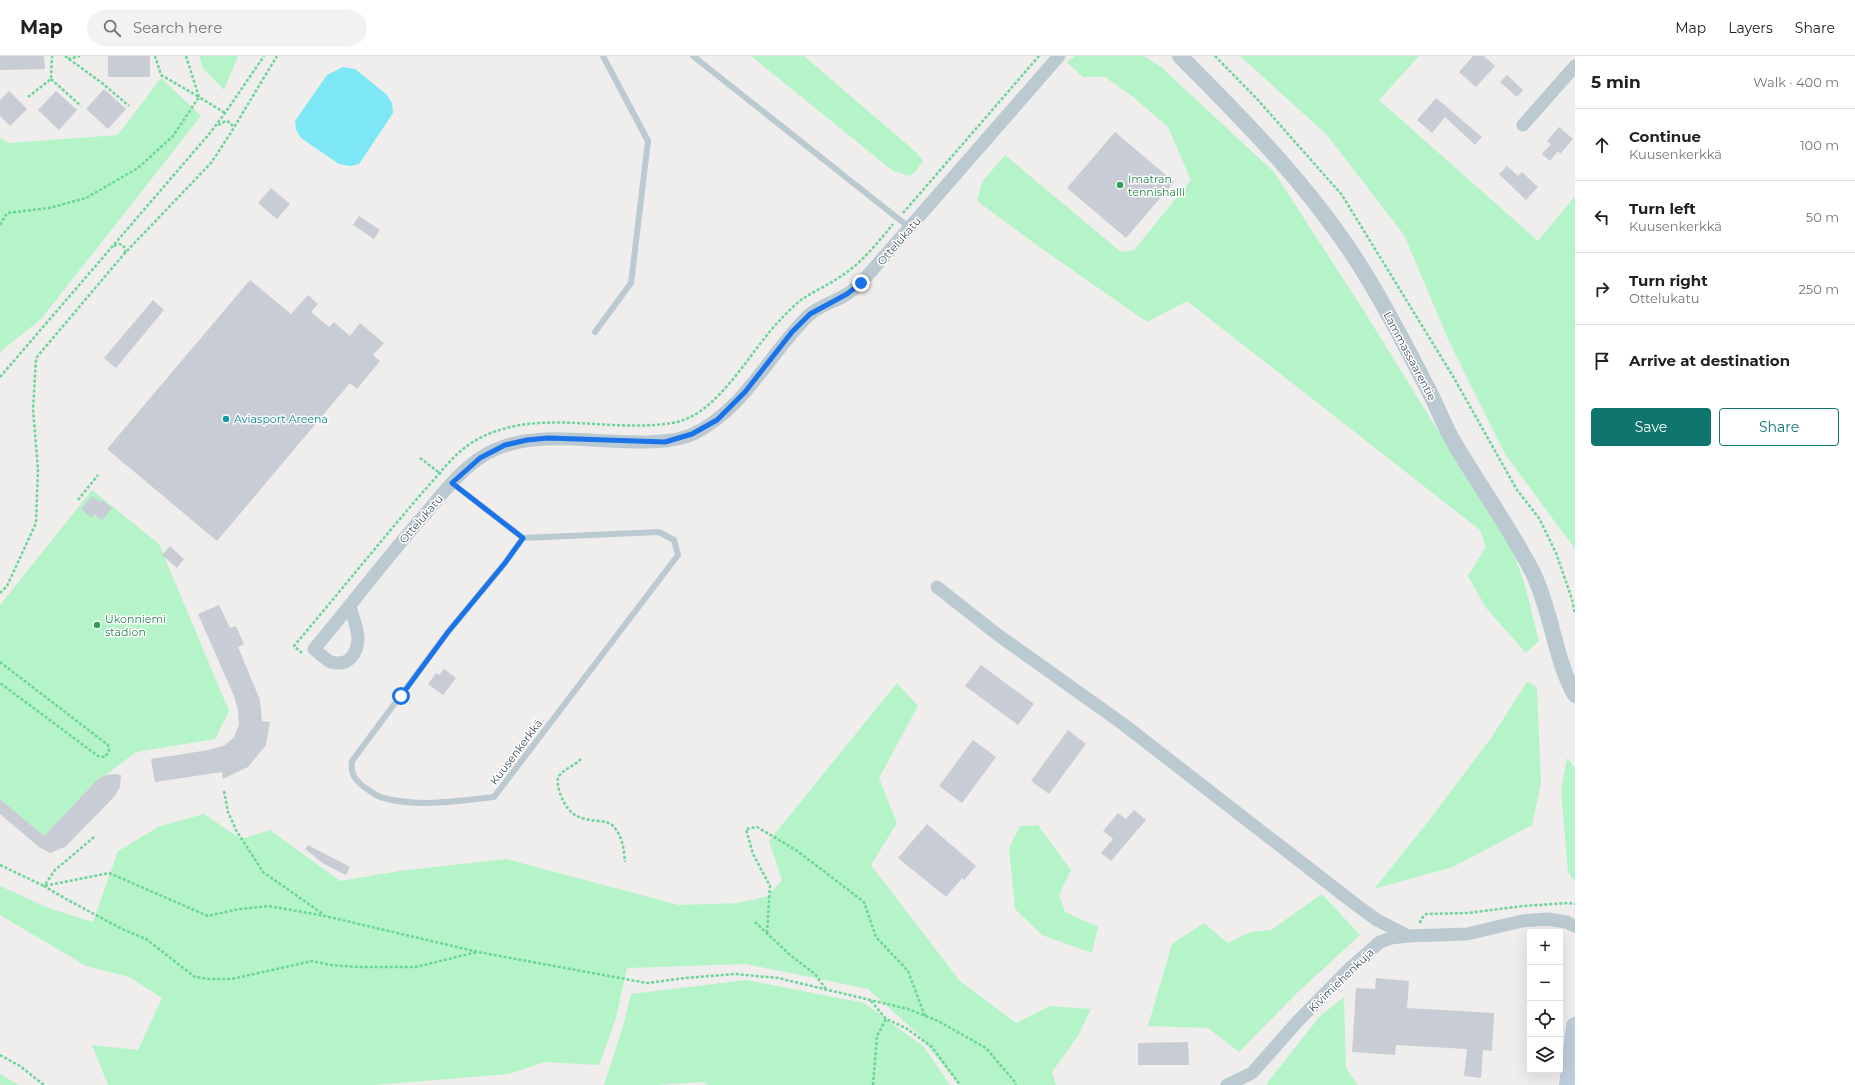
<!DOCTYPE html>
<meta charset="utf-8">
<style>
:root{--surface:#fff;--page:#f2f2f2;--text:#202124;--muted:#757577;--line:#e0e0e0;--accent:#0f766e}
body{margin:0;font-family:Montserrat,sans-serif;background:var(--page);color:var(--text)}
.controls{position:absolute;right:12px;bottom:12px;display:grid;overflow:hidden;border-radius:4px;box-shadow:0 4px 16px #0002}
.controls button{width:36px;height:36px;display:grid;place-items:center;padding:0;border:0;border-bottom:1px solid var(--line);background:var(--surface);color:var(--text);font:20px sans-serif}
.stop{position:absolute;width:12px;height:12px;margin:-9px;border:3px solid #1a73e8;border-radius:50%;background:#fff}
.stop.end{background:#1a73e8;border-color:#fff;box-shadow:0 1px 4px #0008}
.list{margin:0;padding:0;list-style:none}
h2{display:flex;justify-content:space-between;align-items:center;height:52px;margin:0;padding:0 16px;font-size:17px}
h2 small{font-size:13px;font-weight:400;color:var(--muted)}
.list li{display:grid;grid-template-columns:26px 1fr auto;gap:12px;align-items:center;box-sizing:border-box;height:72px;padding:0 16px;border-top:1px solid var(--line)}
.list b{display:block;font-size:15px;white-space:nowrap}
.list p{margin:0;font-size:13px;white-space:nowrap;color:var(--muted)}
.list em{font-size:13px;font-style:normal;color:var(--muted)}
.actions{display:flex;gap:8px;padding:12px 16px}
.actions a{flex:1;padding:9px 0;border:1px solid var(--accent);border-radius:4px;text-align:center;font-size:14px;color:var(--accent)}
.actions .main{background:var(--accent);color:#fff}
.icon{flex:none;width:22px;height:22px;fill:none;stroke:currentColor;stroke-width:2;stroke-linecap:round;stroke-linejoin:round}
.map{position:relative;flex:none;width:1575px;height:1029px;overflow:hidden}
header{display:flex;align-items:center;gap:24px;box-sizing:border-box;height:56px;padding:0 20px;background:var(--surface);border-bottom:1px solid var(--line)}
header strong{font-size:19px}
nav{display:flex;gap:22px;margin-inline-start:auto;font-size:14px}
.search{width:280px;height:36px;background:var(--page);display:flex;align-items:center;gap:10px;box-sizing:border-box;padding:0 14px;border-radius:22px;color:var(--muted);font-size:15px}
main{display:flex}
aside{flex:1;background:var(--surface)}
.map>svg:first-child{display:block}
.green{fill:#b5f4c8}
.water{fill:#7de7f6}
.building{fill:#c8ccd4}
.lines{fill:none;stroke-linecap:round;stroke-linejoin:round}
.path{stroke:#6ad597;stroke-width:2.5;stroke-dasharray:3 2;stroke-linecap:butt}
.service{stroke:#bbc9d1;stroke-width:6}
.minor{stroke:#bbc9d1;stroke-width:13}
.tertiary{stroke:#bbc9d1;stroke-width:16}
.secondary{stroke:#bdcdd9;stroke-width:18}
.route{stroke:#1a73e8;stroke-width:5}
.leisure-dot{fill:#2e9e5b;stroke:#fff;stroke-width:1.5}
.culture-dot{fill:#0f9aa8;stroke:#fff;stroke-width:1.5}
.labels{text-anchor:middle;stroke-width:3;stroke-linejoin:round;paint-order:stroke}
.leisure-label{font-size:11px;fill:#27864d;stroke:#fff;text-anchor:start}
.street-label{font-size:11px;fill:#43535d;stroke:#fff}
.culture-label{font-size:11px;fill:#0d838f;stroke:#fff;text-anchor:start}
</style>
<header>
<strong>Map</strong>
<div class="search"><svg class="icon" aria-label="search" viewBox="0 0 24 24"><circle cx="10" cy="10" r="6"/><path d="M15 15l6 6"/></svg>Search here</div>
<nav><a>Map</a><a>Layers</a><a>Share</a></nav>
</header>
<main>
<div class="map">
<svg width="1575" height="1029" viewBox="0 0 1575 1029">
<rect width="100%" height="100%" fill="#f0eded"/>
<g class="green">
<polygon points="200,0 238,0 224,34 202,11"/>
<polygon points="751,0 804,0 917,97 923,105 916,115 910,120 893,115"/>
<polygon points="1075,0 1144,0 1161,11 1274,116 1364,255 1513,496 1524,526 1539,585 1526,597 1486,552 1468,520 1486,491 1480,474 1187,245 1147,266 1038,190 977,145 982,126 1005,99 1121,196 1134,194 1191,124 1168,71 1132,40 1105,21 1083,21 1067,6"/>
<polygon points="1240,0 1419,0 1379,44 1538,185 1575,140 1575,493 1505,398 1448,283 1404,179 1327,79"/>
<polygon points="161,22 201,60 41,263 0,296 0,82 10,87 118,79"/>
<polygon points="92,434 159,488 229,655 215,683 136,696 106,719 98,723 44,780 0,743 0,549"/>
<polygon points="1527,626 1537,631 1541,727 1532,769 1453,811 1374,833 1430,763 1491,682"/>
<polygon points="897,627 918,650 879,722 897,767 871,809 960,925 1016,967 1050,950 1091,953 1078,980 1052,1016 1056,1029 959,1029 919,979 868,933 746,908 627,912 616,962 599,1009 545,1006 509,1018 374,1029 108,1029 92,989 138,994 162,942 129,921 86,910 0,859 0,830 51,853 93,866 118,795 160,770 204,758 241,783 270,774 340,825 399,815 506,803 679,849 738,847 768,840 782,824 769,785"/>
<polygon points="1567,702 1575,712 1575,826 1568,816 1561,734"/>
<polygon points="1038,769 1071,814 1059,839 1065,856 1098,871 1092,897 1042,879 1015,853 1009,792 1020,770"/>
<polygon points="1322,838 1360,879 1297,937 1239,996 1208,972 1148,970 1172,888 1204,867 1228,887 1250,876 1271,874"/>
<polygon points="746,924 864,947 924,991 950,1029 708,1029 703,1026 657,1029 604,1029 624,967 631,938"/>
<polygon points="1344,941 1346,1012 1358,1029 1267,1029 1267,1027 1320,960"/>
<polygon points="0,1018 19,1029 0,1029"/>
</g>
<polygon class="water" points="343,11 355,13 387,39 392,47 393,57 359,108 350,110 339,108 301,82 296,74 295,65 327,19"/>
<g class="building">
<polygon points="0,0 44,0 45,13 0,14"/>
<rect x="108" y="0" width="42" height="21"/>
<polygon points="1473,0 1484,0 1495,10 1476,31 1459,16"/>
<polygon points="1507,19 1523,34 1517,41 1500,26"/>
<polygon points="104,33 126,53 108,73 86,53"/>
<polygon points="9,35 27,53 10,70 0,60 0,44"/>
<polygon points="56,35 77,54 59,74 38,54"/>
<polygon points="1436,42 1482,81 1475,89 1445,61 1432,77 1417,64"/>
<polygon points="1559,71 1573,83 1560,98 1558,95 1550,105 1542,98 1551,88 1547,85"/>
<polygon points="1115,76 1174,126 1126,182 1067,132"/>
<polygon points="1507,110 1518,120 1522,116 1538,131 1526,144 1499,118"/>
<polygon points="271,132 290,148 277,163 258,147"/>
<polygon points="359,160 380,174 374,183 353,169"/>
<polygon points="250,224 291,258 308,239 318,248 311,256 329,271 334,266 350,280 360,267 384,287 373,299 380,305 357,333 350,327 217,485 107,393"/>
<polygon points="153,244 164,254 116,312 104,302"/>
<polygon points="92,440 100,446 102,444 112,452 102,464 94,458 92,462 81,453"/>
<polygon points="170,490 184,503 177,512 162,499"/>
<polygon points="219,549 230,572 236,570 244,588 238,591 260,644 262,665 270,666 266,689 248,711 223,723 222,716 155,726 151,703 209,694 225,689 234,681 239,669 238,654 234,640 198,558"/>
<polygon points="981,609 1034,648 1018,669 965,630"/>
<polygon points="444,613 456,622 443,639 428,628 436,617 439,619"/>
<polygon points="1068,674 1086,688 1049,738 1031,725"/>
<polygon points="973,684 996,701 962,747 939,730"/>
<polygon points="115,718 121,719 120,731 115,740 65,791 50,797 39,791 0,758 0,743 44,780 98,723 106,719"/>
<polygon points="1134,754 1146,764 1111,805 1101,797 1113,783 1103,775 1118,757 1126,763"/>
<polygon points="927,768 976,810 964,824 962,822 946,841 898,802"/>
<polygon points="308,789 350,811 346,819 324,808 305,793"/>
<polygon points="1376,922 1409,925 1407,952 1494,957 1492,995 1483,994 1481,1022 1464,1020 1467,993 1396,989 1395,999 1352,996 1356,932 1375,933"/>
<polygon points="1188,986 1189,1009 1138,1009 1138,987"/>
</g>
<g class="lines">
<g class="path">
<polyline points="65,0 102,27 129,50"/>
<polyline points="186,0 199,41 225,57"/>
<polyline points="1215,0 1258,44 1342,139 1454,322 1517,434 1539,462 1556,497 1572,543 1575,558"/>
<polyline points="68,3 80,0"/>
<polyline points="51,23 81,50"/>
<polyline points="28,41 51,23 52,0"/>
<polyline points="218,69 226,65 231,67 233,72"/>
<polyline points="903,157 1039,0"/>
<polyline points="0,169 7,157 49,152 86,142 138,112 173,80 199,41 161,19 155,0"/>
<polyline points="114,190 119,188 123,189 125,193 125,197"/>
<polyline points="0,321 210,77 225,57 264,0"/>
<polyline points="420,402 441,418"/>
<polyline points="78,444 98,419"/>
<polyline points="0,537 7,530 36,467 38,413 33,354 36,302 124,198 211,107 230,78 277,0"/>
<path d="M302 597 294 590C337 539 379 487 422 437 439 419 455 395 478 383 540 350 611 379 677 366 720 356 751 293 781 263 788 256 796 247 804 242 818 233 834 226 847 216 865 203 879 185 893 168"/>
<polyline points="0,606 108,689 109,695 105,701 98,700 0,627"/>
<path d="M581 703C575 710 561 714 558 722 557 727 559 735 561 740 569 759 578 763 598 765 603 765 608 766 612 769 622 778 624 793 625 806"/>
<polyline points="224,735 228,756 236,774 263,816 323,858"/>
<polyline points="94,781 55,814 44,830 66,843 122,873 146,883 195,921 209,923 232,923 312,905 331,909 357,911 416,911 477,896"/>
<polyline points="0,809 44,830 109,817 208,860 239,853 269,850 325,860 478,896 647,927 685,922 735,918 778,922 908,953 938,965 986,992 1015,1026 1016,1029"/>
<polyline points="755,866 790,899 815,918 826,933"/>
<polyline points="1420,867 1421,863 1426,858 1468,857 1523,850 1568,847 1575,848"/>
<polyline points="767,877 770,830 753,798 746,773 757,771 796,794 864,846 876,881 908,915 925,960"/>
<polyline points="871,945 886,963 906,972 932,991 960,1029"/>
<polyline points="0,999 20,1010 44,1029"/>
<polyline points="873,1029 877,980 886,963"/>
</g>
<g class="service">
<polyline points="693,0 910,172"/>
<polyline points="595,276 631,227 648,85 603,0"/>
<polyline points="452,427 523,482"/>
<path d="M659 476 674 484 678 499 494 741C456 745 417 752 380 741 375 739 369 734 364 731 355 724 350 717 352 705L448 576 505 507 523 482Z"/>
</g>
<g class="minor">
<polyline points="1523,69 1575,10"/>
<polyline points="937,531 998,579 1123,668 1355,848 1377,864 1408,880"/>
<path d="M350 551C353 560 357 571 358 581 358 597 349 611 331 606 326 604 319 597 314 593 352 548 387 501 426 457 442 438 459 416 480 402 500 388 523 384 546 383 587 381 657 394 693 378 744 354 769 298 808 260 818 250 835 246 847 238 852 235 857 231 861 227L1059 0"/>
<polyline points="1227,1029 1252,1017 1297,966 1348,914 1380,886 1391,882 1408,880 1467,878 1522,865 1548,863 1566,866 1575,870"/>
</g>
<path class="tertiary" d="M1180 0C1248 68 1317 138 1367 221 1389 257 1409 296 1429 335 1437 350 1443 367 1452 383 1478 428 1509 470 1533 517 1552 556 1554 601 1575 639"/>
<polyline class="secondary" points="1568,1029 1575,970"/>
</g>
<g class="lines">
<polyline class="route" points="401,640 448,576 505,507 523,482 452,427 480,402 505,389 527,384 548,382 665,386 692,378 717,364 745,336 792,276 810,258 847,238 861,227"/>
</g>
<g class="leisure-dot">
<circle cx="1120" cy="129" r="4"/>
<circle cx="97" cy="569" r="4"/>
</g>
<circle class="culture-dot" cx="226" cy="363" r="4"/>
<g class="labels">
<g class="leisure-label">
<text x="1128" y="127">Imatran<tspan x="1128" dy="13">tennishalli</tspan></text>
<text x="105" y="567">Ukonniemi<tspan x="105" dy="13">stadion</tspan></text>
</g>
<g class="street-label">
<text transform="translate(899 185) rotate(-49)" y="4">Ottelukatu</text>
<text transform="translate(1410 300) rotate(62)" y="4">Lammassaarentie</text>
<text transform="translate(421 463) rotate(-49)" y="4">Ottelukatu</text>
<text transform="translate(516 696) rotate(-53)" y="4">Kuusenkerkkä</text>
<text transform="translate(1341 924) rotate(-44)" y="4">Kivimiehenkuja</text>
</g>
<g class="culture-label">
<text x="234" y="367">Aviasport Areena</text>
</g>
</g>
</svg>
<div class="controls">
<button>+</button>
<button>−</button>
<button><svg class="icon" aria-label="locate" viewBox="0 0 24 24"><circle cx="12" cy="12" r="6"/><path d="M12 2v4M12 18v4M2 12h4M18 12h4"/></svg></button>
<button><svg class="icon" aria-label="layers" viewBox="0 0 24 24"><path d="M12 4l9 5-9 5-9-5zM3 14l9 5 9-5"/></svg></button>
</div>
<div class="stop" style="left:401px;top:640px"></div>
<div class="stop end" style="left:861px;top:227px"></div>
</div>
<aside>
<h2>5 min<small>Walk · 400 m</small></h2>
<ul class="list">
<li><svg class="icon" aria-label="ahead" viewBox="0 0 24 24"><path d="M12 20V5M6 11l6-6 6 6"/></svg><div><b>Continue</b><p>Kuusenkerkkä</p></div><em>100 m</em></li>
<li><svg class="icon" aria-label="left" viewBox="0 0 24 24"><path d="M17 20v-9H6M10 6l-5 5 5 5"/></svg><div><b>Turn left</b><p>Kuusenkerkkä</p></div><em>50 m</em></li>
<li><svg class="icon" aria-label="right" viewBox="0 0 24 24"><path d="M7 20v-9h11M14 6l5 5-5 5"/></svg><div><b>Turn right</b><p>Ottelukatu</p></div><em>250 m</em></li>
<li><svg class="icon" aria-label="arrive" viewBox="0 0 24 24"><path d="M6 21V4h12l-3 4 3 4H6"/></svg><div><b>Arrive at destination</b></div></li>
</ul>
<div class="actions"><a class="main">Save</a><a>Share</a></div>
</aside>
</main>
